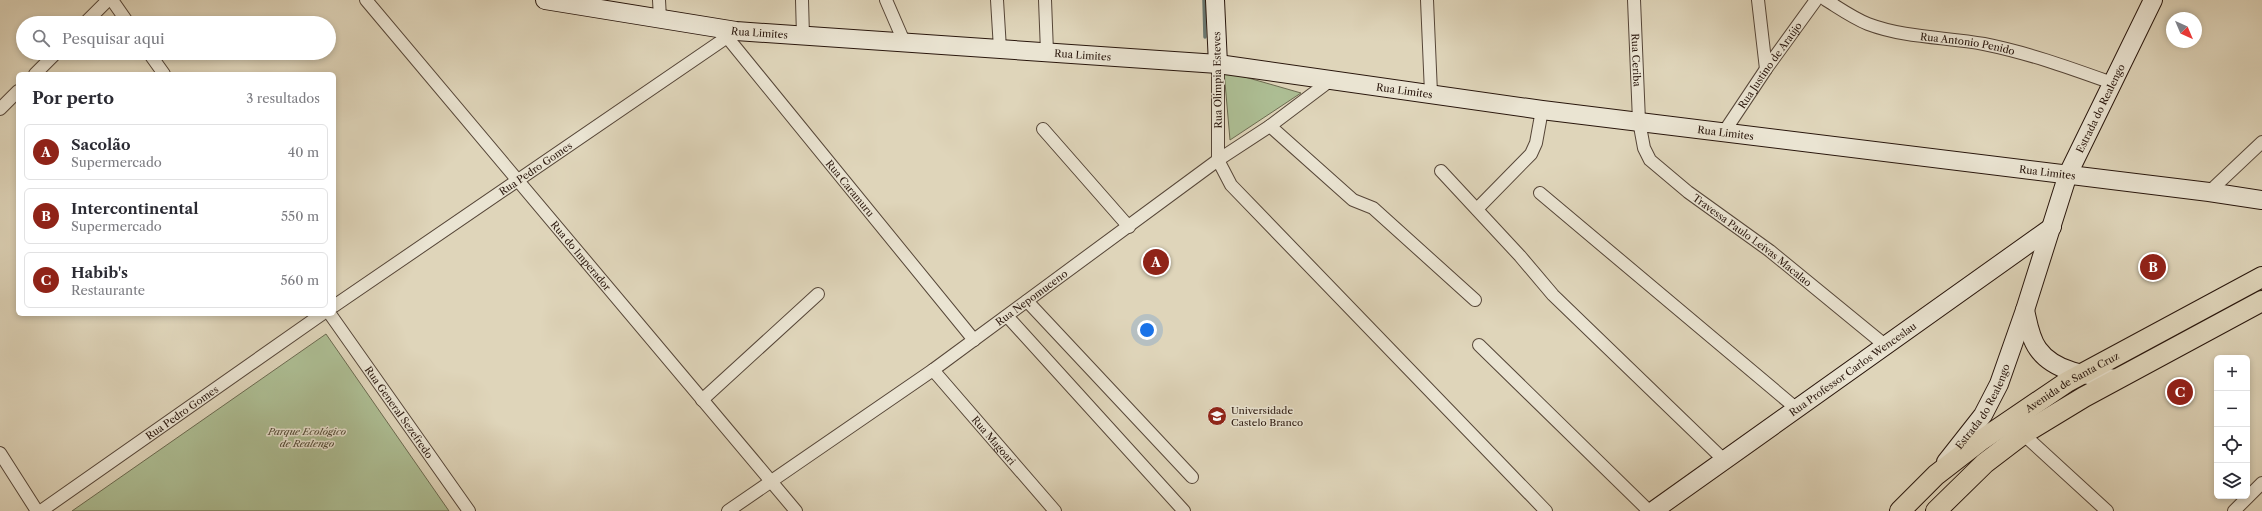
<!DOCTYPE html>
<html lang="pt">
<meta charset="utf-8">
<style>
:root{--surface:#fff;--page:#f7f7f7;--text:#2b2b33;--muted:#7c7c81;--line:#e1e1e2;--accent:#8f2418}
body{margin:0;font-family:"Libre Caslon Text",serif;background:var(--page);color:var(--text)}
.controls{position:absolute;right:12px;bottom:12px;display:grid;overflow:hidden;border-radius:6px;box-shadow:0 2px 6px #0003}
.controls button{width:36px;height:36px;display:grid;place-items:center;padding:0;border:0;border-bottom:1px solid var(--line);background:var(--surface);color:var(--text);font:20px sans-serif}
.compass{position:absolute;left:2166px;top:12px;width:36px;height:36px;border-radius:50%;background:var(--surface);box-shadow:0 2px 6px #0003;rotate:136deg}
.you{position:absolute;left:1147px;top:330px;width:14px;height:14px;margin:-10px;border:3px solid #fff;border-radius:50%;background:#1a73e8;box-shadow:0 0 0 6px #1a73e833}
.badge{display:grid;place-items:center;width:26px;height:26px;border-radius:50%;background:var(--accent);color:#fff;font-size:13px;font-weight:700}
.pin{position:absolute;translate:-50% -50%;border:2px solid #fff;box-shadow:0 1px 4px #0006}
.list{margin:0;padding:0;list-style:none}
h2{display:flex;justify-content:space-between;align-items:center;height:52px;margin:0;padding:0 16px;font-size:17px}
h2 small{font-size:13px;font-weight:400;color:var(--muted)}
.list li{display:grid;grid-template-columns:26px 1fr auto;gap:12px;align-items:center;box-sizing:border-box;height:56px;margin:0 8px 8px;padding:0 8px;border:1px solid var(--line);border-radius:6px}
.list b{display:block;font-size:15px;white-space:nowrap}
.list p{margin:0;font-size:13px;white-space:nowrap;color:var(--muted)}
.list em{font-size:13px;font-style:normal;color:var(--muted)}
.icon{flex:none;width:22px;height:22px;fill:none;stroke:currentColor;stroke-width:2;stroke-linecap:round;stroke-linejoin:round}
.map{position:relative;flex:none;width:2262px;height:511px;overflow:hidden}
.search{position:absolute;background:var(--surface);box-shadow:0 2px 6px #0003;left:16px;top:16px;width:320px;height:44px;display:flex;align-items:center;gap:10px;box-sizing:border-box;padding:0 14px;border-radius:22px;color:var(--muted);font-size:15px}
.panel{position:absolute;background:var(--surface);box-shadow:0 2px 6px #0003;left:16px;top:72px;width:320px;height:244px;border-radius:6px}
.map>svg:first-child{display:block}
.park{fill:#adbe94;stroke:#6b6a50}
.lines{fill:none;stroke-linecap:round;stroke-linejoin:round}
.stream{stroke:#697770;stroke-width:3.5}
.street-casing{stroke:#564638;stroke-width:14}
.secondary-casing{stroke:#29160c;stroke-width:20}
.primary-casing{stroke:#29160c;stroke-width:22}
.street{stroke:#eae4d2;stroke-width:12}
.secondary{stroke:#eae4d2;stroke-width:18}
.primary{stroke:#dfd5ba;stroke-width:20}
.labels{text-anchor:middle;stroke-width:3;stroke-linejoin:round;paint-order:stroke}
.street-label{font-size:10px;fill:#29160c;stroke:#eae4d2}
.poi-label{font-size:10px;fill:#29160c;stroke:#eae4d2;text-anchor:start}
.park-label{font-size:10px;font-style:italic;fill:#514835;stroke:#eae4d2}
</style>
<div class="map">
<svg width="2262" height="511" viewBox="0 0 2262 511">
<rect width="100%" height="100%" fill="#dfd5ba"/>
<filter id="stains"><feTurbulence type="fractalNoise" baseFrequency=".005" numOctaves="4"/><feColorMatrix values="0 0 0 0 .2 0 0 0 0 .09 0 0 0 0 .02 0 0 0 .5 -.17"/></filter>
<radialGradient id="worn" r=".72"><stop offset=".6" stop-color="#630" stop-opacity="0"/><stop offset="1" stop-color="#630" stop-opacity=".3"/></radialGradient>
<g class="park">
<polygon points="1224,71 1301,93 1230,140"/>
<polygon points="326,334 449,511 72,511"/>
</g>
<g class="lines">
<polyline class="stream" points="1204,0 1205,37"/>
<defs>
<g id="street">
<polyline points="112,0 128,23"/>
<path id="s1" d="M366 0 796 511"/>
<polyline points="659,0 660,18"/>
<polyline points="802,0 803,36"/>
<polyline points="886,0 905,44"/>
<polyline points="997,0 1000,49"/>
<polyline points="1045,0 1047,52"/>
<polyline points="1427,0 1431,93"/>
<path id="s2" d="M1634 0 1639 121 1644 148 1650 160 1688 192 1770 251 1886 346"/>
<polyline points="1758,0 1766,69"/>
<path id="s3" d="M1826 0C1839 8 1853 18 1868 24 1905 38 1946 37 1984 44 2029 53 2070 68 2112 83"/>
<polyline points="85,23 108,0"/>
<path id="s4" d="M727 37 974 340"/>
<polyline points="149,53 164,74"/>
<polyline points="1218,64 1218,160 1231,185 1546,511"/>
<polyline points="35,74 56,53"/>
<polyline points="0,109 18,91"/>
<polyline points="1270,126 1353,200 1373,208 1475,300"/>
<polyline points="1043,129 1129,227"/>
<path id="s5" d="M1724 132 1766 69 1816 0"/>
<polyline points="1441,171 1520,256 1553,295 1725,461"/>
<polyline points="2209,192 2262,142"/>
<polyline points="1540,193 1797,409"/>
<polyline points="1477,209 1531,154 1536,143 1542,110"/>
<polyline points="1027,301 1192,477"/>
<path id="s6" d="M334 306 736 31"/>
<path id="s7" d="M330 314 469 511"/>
<polyline points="1007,316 1184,511"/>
<polyline points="1479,345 1649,511"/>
<path id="s8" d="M933 370 1055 511"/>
<polyline points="702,400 818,294"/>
<polyline points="2023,434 2107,511"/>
<polyline points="0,453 37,511"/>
<path id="s9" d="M41 511 322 314"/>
<path id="s10" d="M728 511 933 370 1218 160 1270 126 1331 80"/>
<polyline points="2234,511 2262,483"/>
</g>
<g id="secondary">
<path id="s11" d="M545 0 736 31 1218 64 1542 110 2209 192 2262 200"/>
<polyline points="1215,0 1218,64"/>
<path d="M2025 310C2028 323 2030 338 2038 349 2055 373 2090 376 2117 379"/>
<path id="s12" d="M1946 462 1983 415 1999 384 2025 310 2068 174 2153 0"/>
<path id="s13" d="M1653 511 2052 227"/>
</g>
<g id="primary">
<path id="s14" d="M1900 511 1936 475 1980 441 2067 382 2262 277"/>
<polyline points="1936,511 1985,463 2023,434 2084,397 2262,301"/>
</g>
</defs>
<use href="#street" class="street-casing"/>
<use href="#secondary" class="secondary-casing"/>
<use href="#primary" class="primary-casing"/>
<use href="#street" class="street"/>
<use href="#secondary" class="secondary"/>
<use href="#primary" class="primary"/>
</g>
<defs>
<symbol id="university-disc" viewBox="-11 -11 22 22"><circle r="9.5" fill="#8f2418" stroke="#eae4d2"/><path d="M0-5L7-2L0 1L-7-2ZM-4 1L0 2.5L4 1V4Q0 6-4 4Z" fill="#fff"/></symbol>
</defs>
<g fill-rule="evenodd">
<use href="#university-disc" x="1206" y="405" width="22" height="22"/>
</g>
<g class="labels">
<g class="street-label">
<text dy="4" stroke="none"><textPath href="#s11" startOffset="217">Rua Limites</textPath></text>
<text dy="4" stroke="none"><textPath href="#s3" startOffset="150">Rua Antonio Penido</textPath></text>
<text dy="4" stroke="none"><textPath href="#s11" startOffset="541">Rua Limites</textPath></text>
<text dy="4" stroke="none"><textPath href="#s2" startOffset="60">Rua Ceriba</textPath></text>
<text dy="4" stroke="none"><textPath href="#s5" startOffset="81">Rua Justino de Araújo</textPath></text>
<text transform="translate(1217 80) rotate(-91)" y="4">Rua Olímpia Esteves</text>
<text dy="4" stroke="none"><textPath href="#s11" startOffset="865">Rua Limites</textPath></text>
<text dy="4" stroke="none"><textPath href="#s12" startOffset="389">Estrada do Realengo</textPath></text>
<text dy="4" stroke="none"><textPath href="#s11" startOffset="1189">Rua Limites</textPath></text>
<text dy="4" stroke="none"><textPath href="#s6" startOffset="244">Rua Pedro Gomes</textPath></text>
<text dy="4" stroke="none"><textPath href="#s11" startOffset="1513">Rua Limites</textPath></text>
<text dy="4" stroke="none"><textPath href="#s4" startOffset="195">Rua Caramuru</textPath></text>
<text dy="4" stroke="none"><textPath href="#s2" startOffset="292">Travessa Paulo Leivas Macalao</textPath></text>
<text dy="4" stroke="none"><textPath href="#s1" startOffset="334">Rua do Imperador</textPath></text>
<text dy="4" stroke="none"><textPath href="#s10" startOffset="371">Rua Nepomuceno</textPath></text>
<text dy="4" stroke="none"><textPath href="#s13" startOffset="245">Rua Professor Carlos Wenceslau</textPath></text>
<text dy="4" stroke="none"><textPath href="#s14" startOffset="216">Avenida de Santa Cruz</textPath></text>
<text dy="4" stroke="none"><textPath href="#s12" startOffset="67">Estrada do Realengo</textPath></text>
<text dy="4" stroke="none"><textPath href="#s7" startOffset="120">Rua General Sezefredo</textPath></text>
<text dy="4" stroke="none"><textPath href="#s9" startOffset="172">Rua Pedro Gomes</textPath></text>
<text dy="4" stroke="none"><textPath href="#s8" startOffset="93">Rua Magoari</textPath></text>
</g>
<g class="poi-label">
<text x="1231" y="414">Universidade<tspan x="1231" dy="12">Castelo Branco</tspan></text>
</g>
<g class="park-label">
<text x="307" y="435">Parque Ecológico<tspan x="307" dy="12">de Realengo</tspan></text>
</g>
</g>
<rect width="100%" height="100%" filter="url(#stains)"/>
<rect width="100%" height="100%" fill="url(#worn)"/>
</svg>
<div class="controls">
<button>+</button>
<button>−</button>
<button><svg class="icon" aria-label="locate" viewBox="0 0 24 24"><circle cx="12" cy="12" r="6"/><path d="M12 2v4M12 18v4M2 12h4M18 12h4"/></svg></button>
<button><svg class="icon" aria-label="layers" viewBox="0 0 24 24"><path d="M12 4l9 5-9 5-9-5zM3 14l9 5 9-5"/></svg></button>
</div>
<svg class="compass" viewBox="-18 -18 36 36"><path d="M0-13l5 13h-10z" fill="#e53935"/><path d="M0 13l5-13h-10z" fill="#7c7c81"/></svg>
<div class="you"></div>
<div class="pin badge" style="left:1156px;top:262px">A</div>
<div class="pin badge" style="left:2153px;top:267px">B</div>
<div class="pin badge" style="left:2180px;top:392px">C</div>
<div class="search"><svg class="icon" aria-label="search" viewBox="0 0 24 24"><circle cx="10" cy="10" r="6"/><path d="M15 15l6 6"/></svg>Pesquisar aqui</div>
<section class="panel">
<h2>Por perto<small>3 resultados</small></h2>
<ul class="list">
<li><span class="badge">A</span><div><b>Sacolão</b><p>Supermercado</p></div><em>40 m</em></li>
<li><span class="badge">B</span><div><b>Intercontinental</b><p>Supermercado</p></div><em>550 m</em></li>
<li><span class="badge">C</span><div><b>Habib's</b><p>Restaurante</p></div><em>560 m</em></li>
</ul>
</section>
</div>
